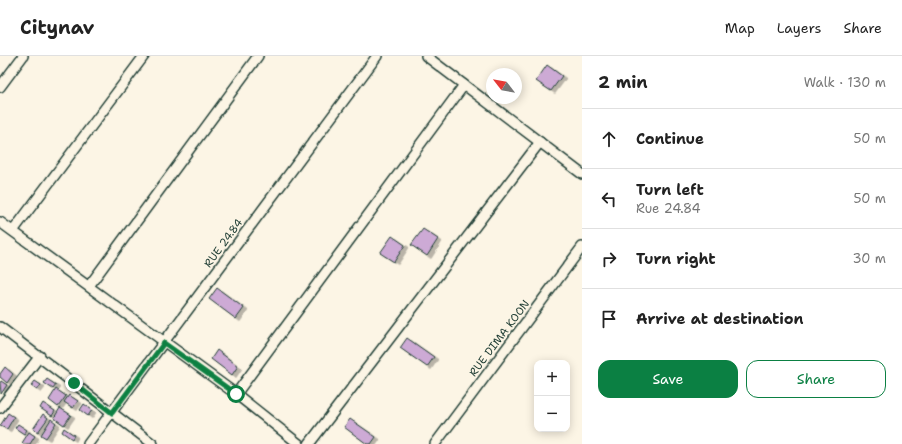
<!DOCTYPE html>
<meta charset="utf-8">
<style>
:root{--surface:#fff;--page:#f6f6f6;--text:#222;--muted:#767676;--line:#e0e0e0;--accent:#0b8043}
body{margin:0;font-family:"Shantell Sans",sans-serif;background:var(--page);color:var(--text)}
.controls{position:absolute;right:12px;bottom:12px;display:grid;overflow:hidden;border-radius:8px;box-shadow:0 2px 10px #0003}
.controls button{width:36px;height:36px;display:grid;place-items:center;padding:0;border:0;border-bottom:1px solid var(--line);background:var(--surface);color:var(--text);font:20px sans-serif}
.compass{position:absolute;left:486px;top:12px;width:36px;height:36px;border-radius:50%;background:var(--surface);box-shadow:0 2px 10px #0003;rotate:301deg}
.stop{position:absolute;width:12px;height:12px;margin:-9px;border:3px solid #0b8043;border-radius:50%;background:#fff}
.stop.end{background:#0b8043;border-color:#fff;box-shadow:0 1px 4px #0008}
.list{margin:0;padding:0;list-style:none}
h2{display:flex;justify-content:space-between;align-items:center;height:52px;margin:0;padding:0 16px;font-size:17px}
h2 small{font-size:13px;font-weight:400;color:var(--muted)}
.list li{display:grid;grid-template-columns:26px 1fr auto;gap:12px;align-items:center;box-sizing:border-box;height:60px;padding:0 16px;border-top:1px solid var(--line)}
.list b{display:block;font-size:15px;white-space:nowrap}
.list p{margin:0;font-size:13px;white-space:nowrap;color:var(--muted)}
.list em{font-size:13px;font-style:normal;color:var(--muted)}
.actions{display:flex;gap:8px;padding:12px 16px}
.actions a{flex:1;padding:9px 0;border:1px solid var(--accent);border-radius:12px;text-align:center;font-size:14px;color:var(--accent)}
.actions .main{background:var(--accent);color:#fff}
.icon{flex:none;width:22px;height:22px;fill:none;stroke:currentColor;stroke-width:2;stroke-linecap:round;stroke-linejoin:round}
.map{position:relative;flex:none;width:582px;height:388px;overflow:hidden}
header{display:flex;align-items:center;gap:24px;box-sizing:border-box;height:56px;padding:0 20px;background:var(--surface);border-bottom:1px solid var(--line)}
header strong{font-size:19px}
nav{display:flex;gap:22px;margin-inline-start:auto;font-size:14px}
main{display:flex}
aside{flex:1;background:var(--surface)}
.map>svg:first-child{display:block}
.building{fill:#cdaad5;stroke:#1f3d34;filter:url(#shadow)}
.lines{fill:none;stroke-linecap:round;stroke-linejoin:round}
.street-casing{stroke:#1f3d34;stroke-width:12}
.street{stroke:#fcf5e5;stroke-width:9}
.route{stroke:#0b8043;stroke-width:5}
.labels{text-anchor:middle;stroke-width:3.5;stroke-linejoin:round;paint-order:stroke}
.street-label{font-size:11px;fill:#1f3d34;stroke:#fcf5e5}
</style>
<header>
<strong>Citynav</strong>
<nav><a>Map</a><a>Layers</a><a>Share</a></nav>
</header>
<main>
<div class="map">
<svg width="582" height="388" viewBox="0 0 582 388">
<defs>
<filter id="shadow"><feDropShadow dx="4" dy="2.5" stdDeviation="0" flood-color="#0004"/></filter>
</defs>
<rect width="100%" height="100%" fill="#fcf5e5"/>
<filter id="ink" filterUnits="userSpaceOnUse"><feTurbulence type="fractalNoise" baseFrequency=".025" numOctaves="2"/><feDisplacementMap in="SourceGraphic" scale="8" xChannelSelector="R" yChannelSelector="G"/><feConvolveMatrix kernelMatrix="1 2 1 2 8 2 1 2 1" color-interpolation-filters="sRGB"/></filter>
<g filter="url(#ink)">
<g class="building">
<polygon points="547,9 562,20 551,35 536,25"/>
<polygon points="423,173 438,183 427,200 411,189"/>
<polygon points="392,180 405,189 394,206 380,197"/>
<polygon points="217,232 244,252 236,263 209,243"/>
<polygon points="407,282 434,301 427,311 400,292"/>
<polygon points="217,294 238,310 232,319 211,303"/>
<polygon points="5,311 13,318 7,327 0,321 0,318"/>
<polygon points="47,323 56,329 53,333 44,327"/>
<polygon points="1,325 7,329 1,338 0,327"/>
<polygon points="35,325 41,329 37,334 31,330"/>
<polygon points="56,333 66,340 58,351 49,344"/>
<polygon points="69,339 78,345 73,352 64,346"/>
<polygon points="43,347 55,355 52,360 40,352"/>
<polygon points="84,348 92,354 88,360 80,354"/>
<polygon points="60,352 71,359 64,369 54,362"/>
<polygon points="8,357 14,361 7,373 0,370"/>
<polygon points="43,358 48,362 38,376 33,373"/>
<polygon points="51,363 56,367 46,382 41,379"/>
<polygon points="350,363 376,381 371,388 367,388 344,371"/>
<polygon points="18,368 27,374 24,378 15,372"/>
<polygon points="64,372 74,379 72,383 62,376"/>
<polygon points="29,376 35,380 30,388 23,388 22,387"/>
</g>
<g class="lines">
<defs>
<g id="street">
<polyline points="426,0 582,118"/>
<polyline points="0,31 23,0"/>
<polyline points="0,166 236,338 299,388"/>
<polyline points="13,175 144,0"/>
<polyline points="89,230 258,0"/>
<polyline points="0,271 153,388"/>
<polyline points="236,338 464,29"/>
<polyline points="0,352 40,300"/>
<polyline points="88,388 377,0"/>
<polyline points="309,388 540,86"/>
<polyline points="435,388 582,191"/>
</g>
</defs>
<use href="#street" class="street-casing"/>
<use href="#street" class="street"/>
</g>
</g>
<g class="lines" filter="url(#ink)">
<polyline class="route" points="74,327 112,357 164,287 236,338"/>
</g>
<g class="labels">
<g class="street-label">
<text transform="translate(223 187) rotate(-54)" y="4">RUE 24.84</text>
<text transform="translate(499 282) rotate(-53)" y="4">RUE DIMA KOON</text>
</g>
</g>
</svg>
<div class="controls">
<button>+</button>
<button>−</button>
</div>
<svg class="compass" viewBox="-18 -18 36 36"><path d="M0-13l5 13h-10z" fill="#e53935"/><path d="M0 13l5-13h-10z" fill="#767676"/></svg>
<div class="stop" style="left:236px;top:338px"></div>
<div class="stop end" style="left:74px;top:327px"></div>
</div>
<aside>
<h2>2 min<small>Walk · 130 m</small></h2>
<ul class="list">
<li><svg class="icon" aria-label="ahead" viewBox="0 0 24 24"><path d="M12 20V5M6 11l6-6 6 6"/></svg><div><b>Continue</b></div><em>50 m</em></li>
<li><svg class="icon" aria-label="left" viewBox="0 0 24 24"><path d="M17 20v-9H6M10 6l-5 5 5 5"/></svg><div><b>Turn left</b><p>Rue 24.84</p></div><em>50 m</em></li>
<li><svg class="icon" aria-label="right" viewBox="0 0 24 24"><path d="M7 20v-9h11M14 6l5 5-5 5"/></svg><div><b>Turn right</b></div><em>30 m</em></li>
<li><svg class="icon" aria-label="arrive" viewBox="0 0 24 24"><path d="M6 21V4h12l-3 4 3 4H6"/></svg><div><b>Arrive at destination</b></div></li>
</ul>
<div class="actions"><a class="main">Save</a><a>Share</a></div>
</aside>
</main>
